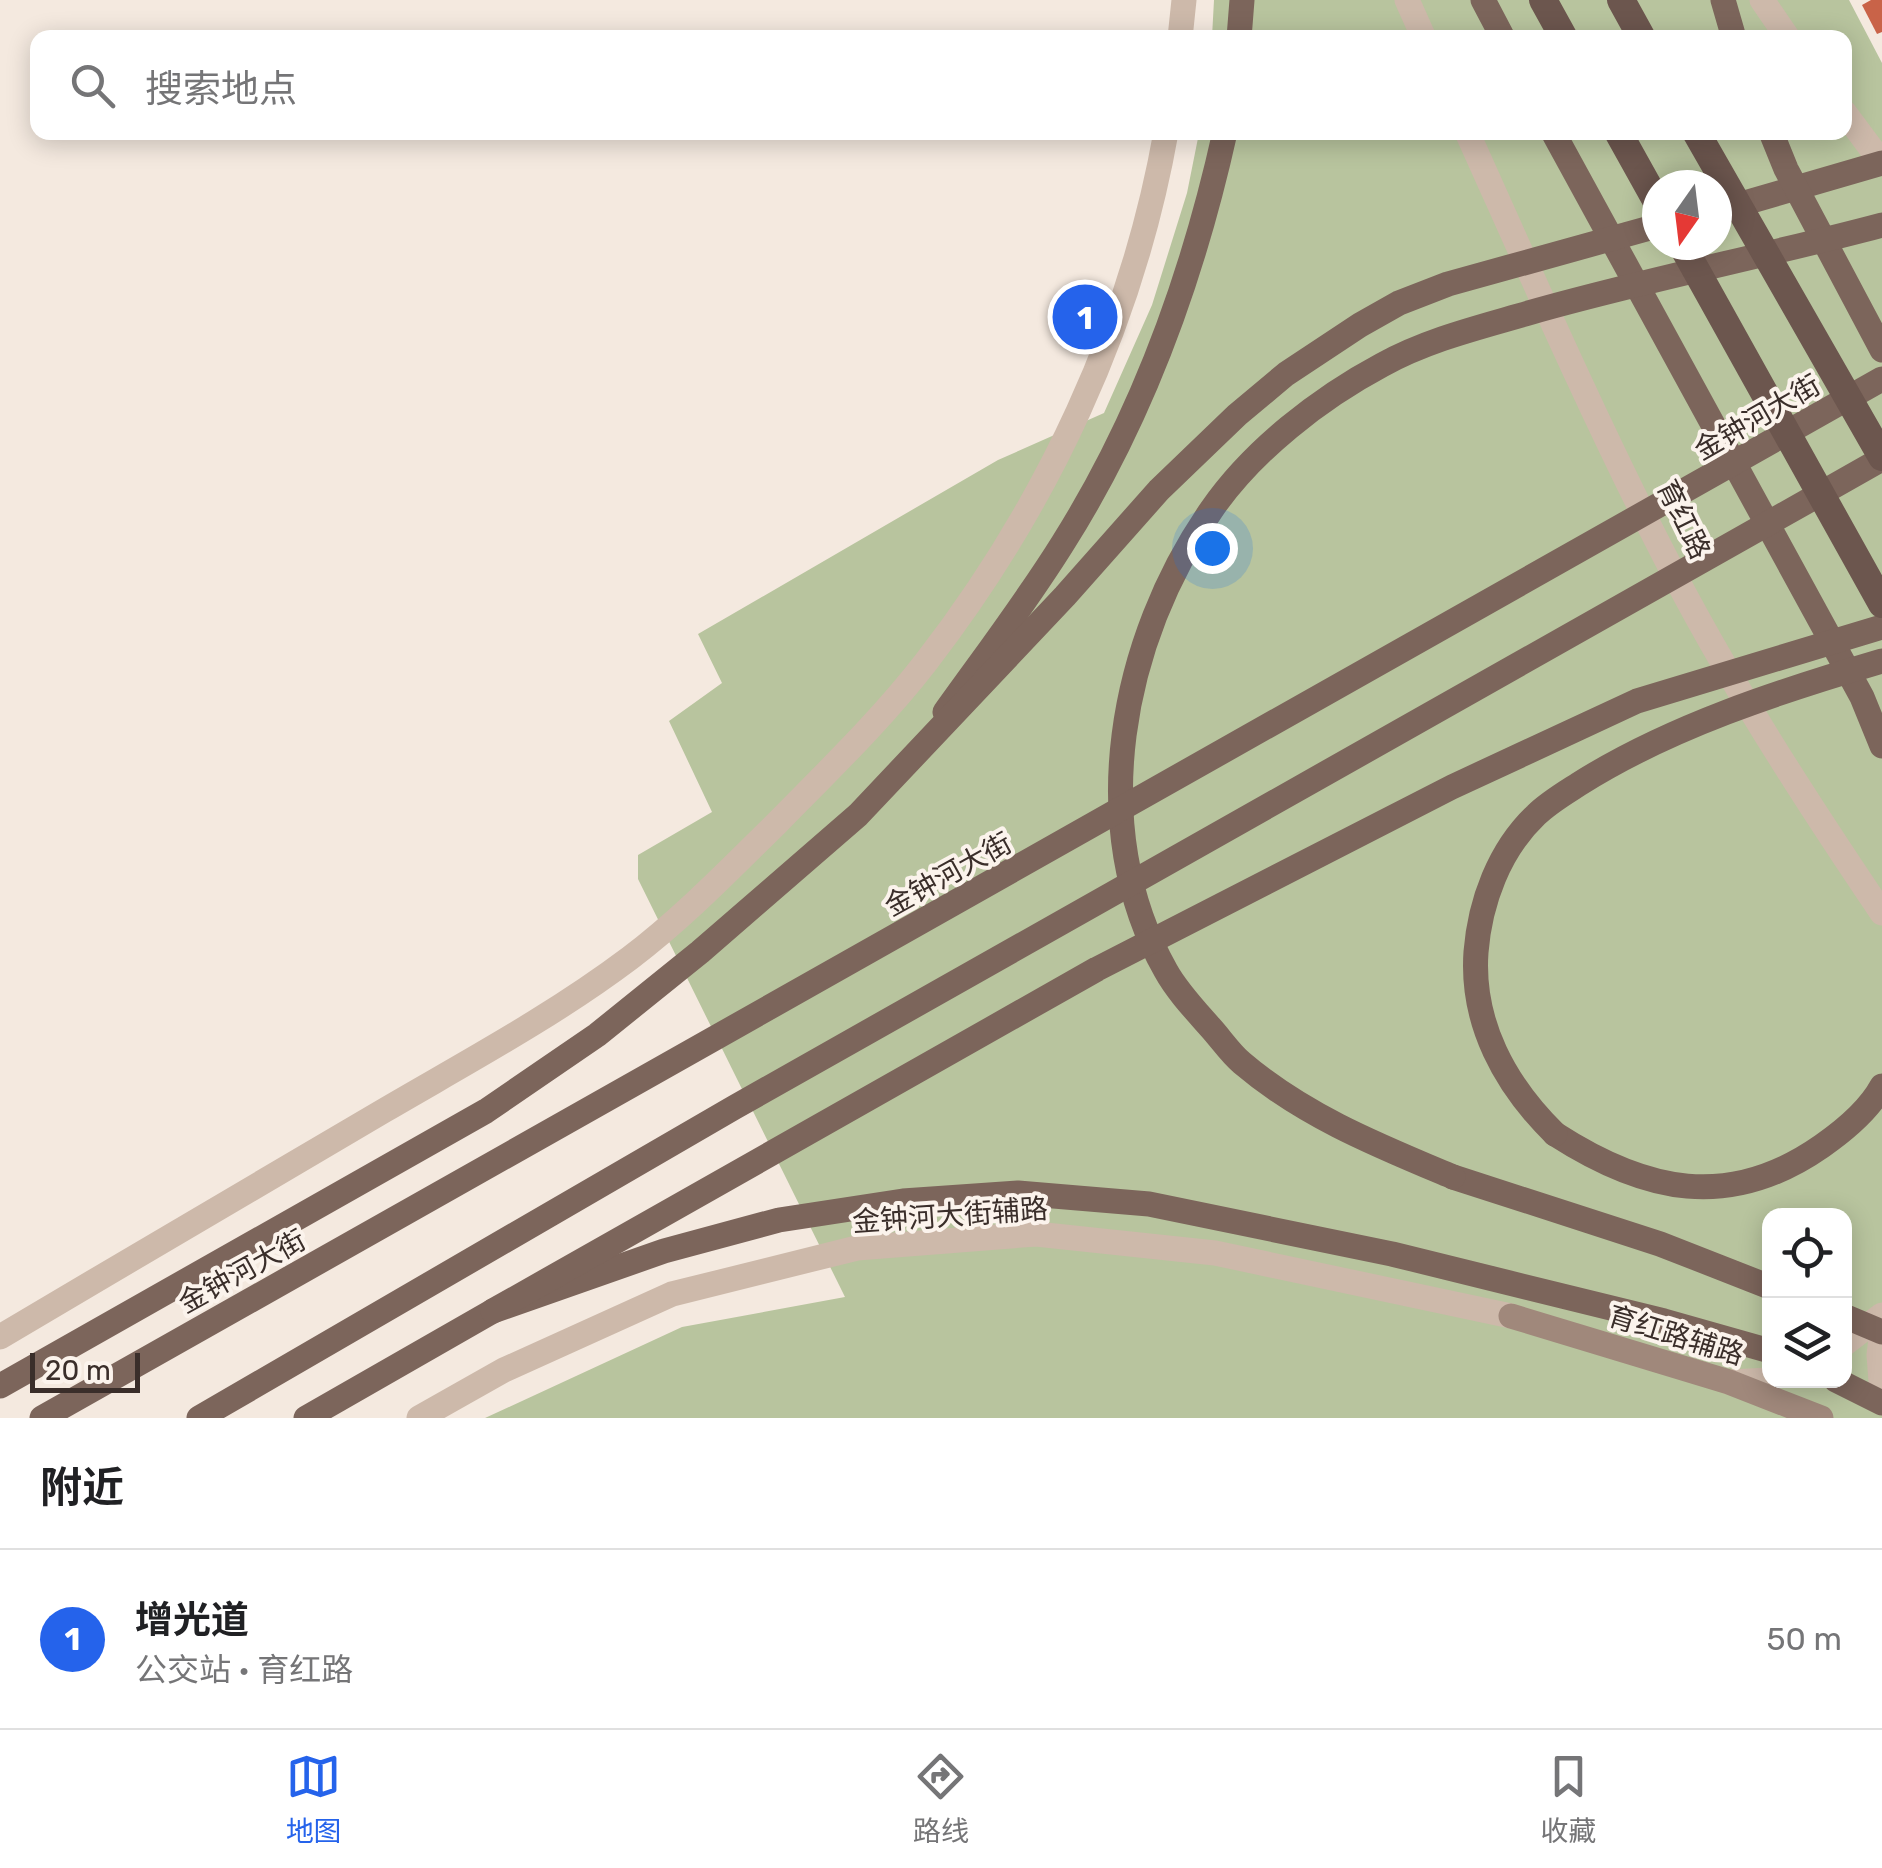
<!DOCTYPE html>
<html lang="zh">
<meta charset="utf-8">
<style>
:root{--surface:#fff;--page:#f6f6f6;--text:#202124;--muted:#757577;--line:#e0e0e0;--accent:#2563eb}
body{margin:0;font-family:Rubik,"Noto Sans SC",sans-serif;background:var(--page);color:var(--text)}
.controls{position:absolute;right:30px;bottom:30px;display:grid;overflow:hidden;border-radius:20px;box-shadow:0 5px 25px #0003}
.controls button{width:90px;height:90px;display:grid;place-items:center;padding:0;border:0;border-bottom:2px solid var(--line);background:var(--surface);color:var(--text);font:50px sans-serif}
.compass{position:absolute;left:1642px;top:170px;width:90px;height:90px;border-radius:50%;background:var(--surface);box-shadow:0 5px 25px #0003;rotate:194deg}
.scale{position:absolute;left:30px;bottom:25px;width:110px;box-sizing:border-box;padding-left:10px;border:5px solid #3a2e2a;border-top:0;font-size:28px;line-height:35px;white-space:nowrap;color:#3a2e2a;-webkit-text-stroke:8px #fbf3ec;paint-order:stroke}
.you{position:absolute;left:1212px;top:548px;width:35px;height:35px;margin:-25px;border:8px solid #fff;border-radius:50%;background:#1a73e8;box-shadow:0 0 0 15px #1a73e833}
.badge{display:grid;place-items:center;width:65px;height:65px;border-radius:50%;background:var(--accent);color:#fff;font-size:32px;font-weight:700}
.pin{position:absolute;translate:-50% -50%;border:5px solid #fff;box-shadow:0 2px 10px #0006}
.list{margin:0;padding:0;list-style:none}
h2{display:flex;justify-content:space-between;align-items:center;height:130px;margin:0;padding:0 40px;font-size:42px}
h2 small{font-size:32px;font-weight:400;color:var(--muted)}
.list li{display:grid;grid-template-columns:65px 1fr auto;gap:30px;align-items:center;box-sizing:border-box;height:180px;padding:0 40px;border-top:2px solid var(--line)}
.list b{display:block;font-size:38px;white-space:nowrap}
.list p{margin:0;font-size:32px;white-space:nowrap;color:var(--muted)}
.list em{font-size:32px;font-style:normal;color:var(--muted)}
.icon{flex:none;width:55px;height:55px;fill:none;stroke:currentColor;stroke-width:2;stroke-linecap:round;stroke-linejoin:round}
.map{position:relative;flex:none;width:1882px;height:1418px;overflow:hidden}
.search{position:absolute;background:var(--surface);box-shadow:0 5px 25px #0003;left:30px;right:30px;top:30px;height:110px;display:flex;align-items:center;gap:25px;box-sizing:border-box;padding:0 35px;border-radius:20px;color:var(--muted);font-size:38px}
.sheet{height:310px;background:var(--surface)}
nav{display:flex;justify-content:space-around;align-items:center;box-sizing:border-box;height:140px;border-top:2px solid var(--line);background:var(--surface);font-size:28px;color:var(--muted)}
nav a{display:grid;justify-items:center;gap:5px}
nav .on{color:var(--accent)}
.map>svg:first-child{display:block}
.green{fill:#b8c49e;fill-rule:evenodd}
.building{fill:#c96348}
.lines{fill:none;stroke-linecap:round;stroke-linejoin:round}
.minor{stroke:#cdb9aa;stroke-width:25}
.secondary{stroke:#a0887b;stroke-width:25}
.primary{stroke:#7c655b;stroke-width:25}
.trunk{stroke:#6c564e;stroke-width:28}
.primary-bridge{stroke:#7c655b;stroke-width:25}
.trunk-bridge{stroke:#6c564e;stroke-width:28}
.labels{text-anchor:middle;stroke-width:8;stroke-linejoin:round;paint-order:stroke}
.street-label{font-size:28px;fill:#3a2e2a;stroke:#fbf3ec}
</style>
<div class="map">
<svg width="1882" height="1418" viewBox="0 0 1882 1418">
<rect width="100%" height="100%" fill="#f4e9df"/>
<path class="green" d="M1214 0H1849L1882 63V1418H485L682 1327 845 1297 638 879V855L712 812 669 721 722 683 698 634 998 460 1104 413 1152 305 1187 193 1199 133 1844 132V38L1212 37ZM1657 185H1717V245H1657ZM1770 1216H1844V1380H1770Z"/>
<polygon class="building" points="1871,0 1882,0 1882,32 1877,34 1862,5"/>
<g class="lines">
<g class="minor">
<polyline points="1407,0 1424,38"/>
<polyline points="1762,0 1788,38"/>
<polyline points="1180,38 1184,0"/>
<polyline points="1844,112 1882,163"/>
<path d="M1467 132C1530 272 1592 414 1662 551 1726 677 1803 796 1882 913"/>
<polyline points="1882,1330 1879,1355 1882,1394"/>
<path d="M0 1337C128 1261 256 1186 385 1110 467 1062 553 1016 630 958 683 918 731 868 778 822 829 770 882 719 926 662 1046 507 1132 325 1166 132"/>
<polyline points="1844,1344 1882,1315"/>
<polyline points="1729,1382 1770,1380"/>
<polyline points="419,1418 504,1370 672,1294 857,1248 1036,1234 1215,1253 1511,1316"/>
</g>
<polyline class="secondary" points="1511,1316 1729,1382 1821,1418"/>
<g class="primary">
<polyline points="1483,0 1503,38"/>
<polyline points="1723,0 1734,38"/>
<polyline points="1239,38 1242,0"/>
<polyline points="1717,211 1882,163"/>
<path d="M945 712C985 656 1027 601 1063 543 1142 418 1193 276 1225 132"/>
<path d="M1555 1134C1645 1192 1729 1211 1822 1146 1845 1130 1869 1110 1882 1086"/>
<polyline points="1453,1177 1660,1244 1770,1287"/>
<polyline points="1836,1380 1882,1403"/>
<polyline points="306,1418 493,1311 664,1251 779,1220 903,1201 1018,1193 1149,1204 1392,1254 1664,1321 1770,1351"/>
</g>
<g class="trunk">
<polyline points="1543,0 1564,38"/>
<polyline points="1621,0 1642,38"/>
<polyline points="1618,132 1657,202"/>
</g>
<g class="primary-bridge">
<polyline points="1553,132 1862,697 1882,746"/>
<polyline points="1771,132 1786,169 1882,350"/>
<path d="M1555 1134C1505 1085 1471 1023 1476 952 1480 902 1499 850 1536 815 1548 803 1565 793 1579 784 1669 727 1780 691 1882 661"/>
<path d="M1453 1177C1379 1146 1304 1116 1242 1063 1230 1053 1221 1039 1210 1027 1195 1010 1177 991 1166 971 1084 827 1121 639 1212 509 1253 450 1320 398 1382 365 1429 339 1481 327 1532 312 1648 279 1766 256 1882 225"/>
<polyline points="493,1311 1097,969 1452,787 1637,701 1882,627"/>
<polyline points="1844,1316 1882,1332"/>
<polyline points="0,1386 486,1111 597,1035 700,952 858,815 1065,596 1159,490 1237,415 1286,374 1360,325 1399,303 1448,284 1657,226"/>
<polyline points="42,1418 1882,379"/>
<polyline points="199,1418 735,1107 1882,459"/>
</g>
<g class="trunk-bridge">
<polyline points="1696,132 1882,457"/>
<polyline points="1682,245 1882,604"/>
</g>
</g>
<g class="labels">
<g class="street-label">
<text transform="translate(1757 417) rotate(-30)" y="10">金钟河大街</text>
<text transform="translate(1684 519) rotate(64)" y="10">育红路</text>
<text transform="translate(948 874) rotate(-29)" y="10">金钟河大街</text>
<text transform="translate(950 1215) rotate(-4)" y="10">金钟河大街辅路</text>
<text transform="translate(242 1271) rotate(-29)" y="10">金钟河大街</text>
<text transform="translate(1676 1335) rotate(17)" y="10">育红路辅路</text>
</g>
</g>
</svg>
<div class="controls">
<button><svg class="icon" aria-label="locate" viewBox="0 0 24 24"><circle cx="12" cy="12" r="6"/><path d="M12 2v4M12 18v4M2 12h4M18 12h4"/></svg></button>
<button><svg class="icon" aria-label="layers" viewBox="0 0 24 24"><path d="M12 4l9 5-9 5-9-5zM3 14l9 5 9-5"/></svg></button>
</div>
<svg class="compass" viewBox="-18 -18 36 36"><path d="M0-13l5 13h-10z" fill="#e53935"/><path d="M0 13l5-13h-10z" fill="#757577"/></svg>
<div class="scale">20 m</div>
<div class="you"></div>
<div class="pin badge" style="left:1085px;top:317px">1</div>
<div class="search"><svg class="icon" aria-label="search" viewBox="0 0 24 24"><circle cx="10" cy="10" r="6"/><path d="M15 15l6 6"/></svg>搜索地点</div>
</div>
<section class="sheet">
<h2>附近<small></small></h2>
<ul class="list">
<li><span class="badge">1</span><div><b>增光道</b><p>公交站 · 育红路</p></div><em>50 m</em></li>
</ul>
</section>
<nav>
<a class="on"><svg class="icon" aria-label="map" viewBox="0 0 24 24"><path d="M3 6l6-2 6 2 6-2v14l-6 2-6-2-6 2zM9 4v14M15 6v14"/></svg>地图</a>
<a><svg class="icon" aria-label="directions" viewBox="0 0 24 24"><path d="M12 3l9 9-9 9-9-9zM9 14v-3h6M13 9l2 2-2 2"/></svg>路线</a>
<a><svg class="icon" aria-label="saved" viewBox="0 0 24 24"><path d="M7 4h10v16l-5-4-5 4z"/></svg>收藏</a>
</nav>
